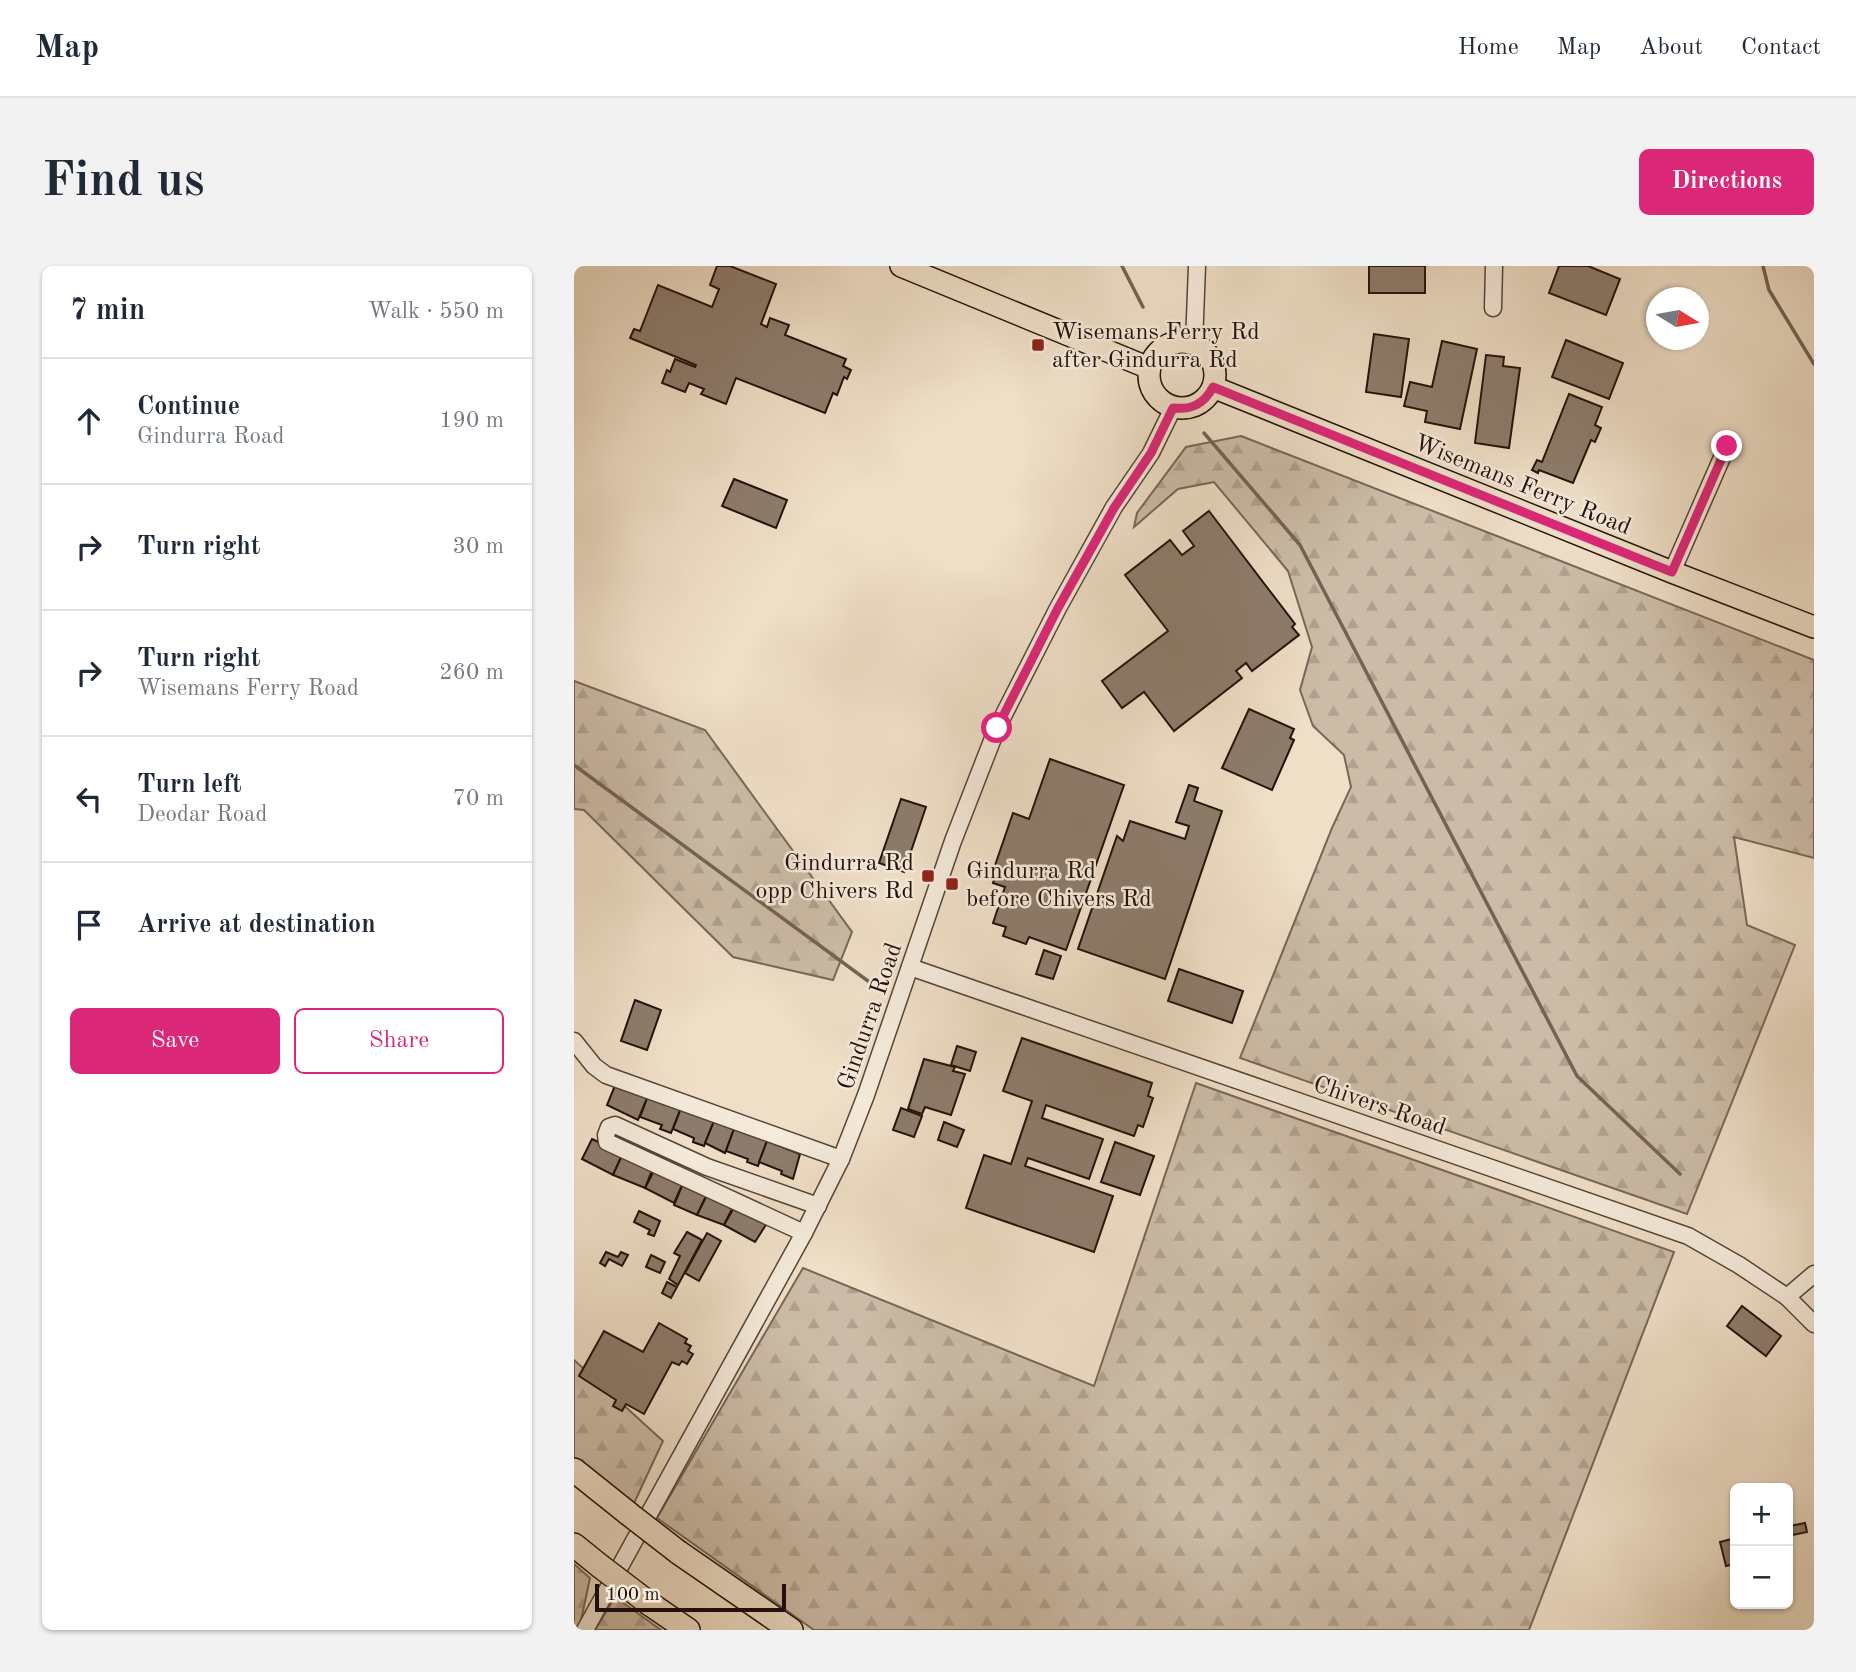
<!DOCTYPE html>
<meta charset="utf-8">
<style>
:root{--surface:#fff;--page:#f2f2f3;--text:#1f2937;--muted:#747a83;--line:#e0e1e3;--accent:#db2777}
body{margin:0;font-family:"Old Standard TT",serif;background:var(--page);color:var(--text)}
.controls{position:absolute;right:21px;bottom:21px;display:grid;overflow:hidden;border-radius:10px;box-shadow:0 2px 5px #0004}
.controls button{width:63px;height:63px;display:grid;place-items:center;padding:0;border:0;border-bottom:2px solid var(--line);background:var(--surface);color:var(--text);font:35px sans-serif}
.compass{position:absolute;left:1072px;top:21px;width:63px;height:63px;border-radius:50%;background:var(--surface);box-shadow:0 2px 5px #0004;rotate:101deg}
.scale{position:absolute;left:21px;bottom:18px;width:191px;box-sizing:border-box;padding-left:7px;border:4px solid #23110a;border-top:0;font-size:19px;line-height:24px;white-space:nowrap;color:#23110a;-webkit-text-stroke:5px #f5eadb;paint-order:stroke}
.stop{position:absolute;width:21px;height:21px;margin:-16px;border:5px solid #db2777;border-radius:50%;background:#fff}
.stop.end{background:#db2777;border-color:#fff;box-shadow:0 2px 7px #0008}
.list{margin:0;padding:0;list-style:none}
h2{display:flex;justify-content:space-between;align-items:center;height:91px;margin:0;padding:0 28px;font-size:30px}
h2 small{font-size:23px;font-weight:400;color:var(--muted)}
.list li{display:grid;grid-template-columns:46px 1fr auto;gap:21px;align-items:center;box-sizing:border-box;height:126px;padding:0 28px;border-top:2px solid var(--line)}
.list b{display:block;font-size:26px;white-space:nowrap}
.list p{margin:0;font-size:23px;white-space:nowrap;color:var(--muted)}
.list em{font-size:23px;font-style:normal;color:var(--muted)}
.actions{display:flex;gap:14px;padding:21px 28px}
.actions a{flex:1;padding:16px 0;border:2px solid var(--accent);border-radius:10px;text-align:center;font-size:24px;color:var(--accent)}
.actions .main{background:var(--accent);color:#fff}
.icon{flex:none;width:38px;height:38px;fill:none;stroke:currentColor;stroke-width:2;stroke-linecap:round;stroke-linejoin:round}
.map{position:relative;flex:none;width:1240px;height:1364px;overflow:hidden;border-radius:10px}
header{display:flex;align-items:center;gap:42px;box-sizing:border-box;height:98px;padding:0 35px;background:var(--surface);border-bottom:2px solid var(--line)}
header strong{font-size:33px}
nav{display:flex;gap:38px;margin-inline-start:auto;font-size:24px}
.intro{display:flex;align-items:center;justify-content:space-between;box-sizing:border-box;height:168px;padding:0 42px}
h1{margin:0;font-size:49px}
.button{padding:18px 32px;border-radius:10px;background:var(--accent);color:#fff;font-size:24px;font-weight:700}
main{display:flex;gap:42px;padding:0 42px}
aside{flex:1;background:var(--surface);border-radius:10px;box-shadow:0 2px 5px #0004}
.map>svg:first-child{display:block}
.forest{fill:url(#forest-firs);stroke:#786658;stroke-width:2}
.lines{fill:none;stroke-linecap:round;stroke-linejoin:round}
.stream{stroke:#746355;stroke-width:3.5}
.building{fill:#8d7c6c;stroke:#23110a;stroke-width:2}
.minor-casing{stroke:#564439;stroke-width:19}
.major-casing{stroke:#23110a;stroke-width:24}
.highway-casing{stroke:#23110a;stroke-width:26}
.minor{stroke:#f5eadb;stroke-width:16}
.major{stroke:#efdfc7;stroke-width:21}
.highway{stroke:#efdfc7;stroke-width:23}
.highway-bridge-casing{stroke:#23110a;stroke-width:26;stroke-linecap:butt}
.highway-bridge{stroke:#efdfc7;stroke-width:23}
.route{stroke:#db2777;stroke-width:9}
.poi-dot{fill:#8f2418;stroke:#f5eadb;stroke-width:2.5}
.labels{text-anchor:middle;stroke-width:5;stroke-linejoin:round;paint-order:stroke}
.poi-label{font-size:24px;fill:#23110a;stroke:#f5eadb;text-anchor:start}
.street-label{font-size:24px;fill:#23110a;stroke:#f5eadb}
</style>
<header>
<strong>Map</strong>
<nav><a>Home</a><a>Map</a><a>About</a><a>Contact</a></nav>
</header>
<div class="intro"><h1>Find us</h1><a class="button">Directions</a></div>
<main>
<aside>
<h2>7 min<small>Walk · 550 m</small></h2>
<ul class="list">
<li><svg class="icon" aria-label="ahead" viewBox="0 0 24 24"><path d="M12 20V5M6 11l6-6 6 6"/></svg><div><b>Continue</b><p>Gindurra Road</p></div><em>190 m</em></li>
<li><svg class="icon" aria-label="right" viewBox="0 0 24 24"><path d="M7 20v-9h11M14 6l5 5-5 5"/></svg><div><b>Turn right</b></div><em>30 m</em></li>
<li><svg class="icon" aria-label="right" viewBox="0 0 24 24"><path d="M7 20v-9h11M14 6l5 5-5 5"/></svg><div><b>Turn right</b><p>Wisemans Ferry Road</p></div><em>260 m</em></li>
<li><svg class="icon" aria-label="left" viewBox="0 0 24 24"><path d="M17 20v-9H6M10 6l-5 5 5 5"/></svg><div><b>Turn left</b><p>Deodar Road</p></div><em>70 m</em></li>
<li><svg class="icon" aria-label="arrive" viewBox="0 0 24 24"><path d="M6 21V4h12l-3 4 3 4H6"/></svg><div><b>Arrive at destination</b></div></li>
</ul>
<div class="actions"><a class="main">Save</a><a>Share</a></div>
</aside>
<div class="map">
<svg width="1240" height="1364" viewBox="0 0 1240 1364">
<defs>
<pattern id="forest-firs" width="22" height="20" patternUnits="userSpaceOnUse" patternTransform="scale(1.75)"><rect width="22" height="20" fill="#ccbca7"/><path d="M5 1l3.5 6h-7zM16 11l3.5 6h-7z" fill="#afa18e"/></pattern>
</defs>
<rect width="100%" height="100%" fill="#efdfc7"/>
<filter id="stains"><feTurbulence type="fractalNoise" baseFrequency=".00286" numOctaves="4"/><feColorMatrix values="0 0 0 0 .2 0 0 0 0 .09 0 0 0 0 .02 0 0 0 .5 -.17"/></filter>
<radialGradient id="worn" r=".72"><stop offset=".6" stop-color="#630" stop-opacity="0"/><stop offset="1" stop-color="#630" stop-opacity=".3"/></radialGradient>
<g class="forest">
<polygon points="667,170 1240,394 1240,592 1160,571 1173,659 1221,679 1113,948 666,792 758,562 777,521 770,489 739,460 726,424 738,381 714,305 640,216 604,223 560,261 563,247 612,181"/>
<polygon points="0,415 131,464 278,666 259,714 159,691 10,544 0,543"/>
<polygon points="622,817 1100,986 955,1364 240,1364 83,1252 229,1002 520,1120"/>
<polygon points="0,1094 89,1175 55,1248 0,1192"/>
<polygon points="0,1298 16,1312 5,1364 0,1364"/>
<polygon points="41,1331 87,1364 21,1364"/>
</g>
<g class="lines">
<g class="stream">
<polyline points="548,0 569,41"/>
<polyline points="1189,0 1195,24 1240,98"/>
<polyline points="630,167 726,279 1003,810 1106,908"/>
<polyline points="0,499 294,715"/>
</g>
</g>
<g class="building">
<polygon points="143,0 156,0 202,18 187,58 193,61 196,52 215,59 211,69 272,93 269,100 277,104 273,113 270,111 263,129 259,127 251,147 162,112 152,138 127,128 130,123 115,117 111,126 88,117 93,104 96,106 101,93 121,101 122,99 56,72 60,63 66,65 84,19 138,41 145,23 136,19"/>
<rect x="795" y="0" width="56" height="27"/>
<polygon points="985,0 1014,0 1046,13 1032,49 975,27"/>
<polygon points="800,68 835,73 827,131 792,126"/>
<polygon points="992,74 1049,97 1035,133 978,111"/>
<polygon points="868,75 903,83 886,163 851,156 853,145 830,140 836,116 858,121"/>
<polygon points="912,89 930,91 929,100 946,102 935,182 901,177"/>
<polygon points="995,128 1028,141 1021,159 1027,162 1021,176 1017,174 999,217 965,204 964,207 958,204 963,194 968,196"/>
<polygon points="160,213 213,234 202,262 148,240"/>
<polygon points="635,245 721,358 718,361 725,369 678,405 672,397 662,405 668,412 600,465 570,426 548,442 528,415 594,365 551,309 596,274 608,289 620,280 609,265"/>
<polygon points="675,443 720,463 716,472 720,474 698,524 648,502"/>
<polygon points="476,493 550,519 492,684 455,671 452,678 429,670 432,661 419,657 431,621 419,617 421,610 418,608 439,547 455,553"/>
<polygon points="615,519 624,522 620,535 648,545 591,713 504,683 543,570 549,575 556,555 611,573 615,560 602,556"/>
<polygon points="327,533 352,541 330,606 305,597"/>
<polygon points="470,684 487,690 479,713 462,708"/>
<polygon points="605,703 669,725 658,757 594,735"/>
<polygon points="61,734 87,744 73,784 47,775"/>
<polygon points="448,772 578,817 574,830 579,832 569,861 564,859 560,870 472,839 468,852 529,873 515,913 454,892 451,900 539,930 520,986 392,942 410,889 437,898 458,835 429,825"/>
<polygon points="383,780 402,786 396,805 377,799"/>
<polygon points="350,793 381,801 379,805 391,808 377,849 351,841 348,848 334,843"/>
<polygon points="42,817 74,830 64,854 33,839"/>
<polygon points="74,830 107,842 97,867 86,863 88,859 66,851"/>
<polygon points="107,842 140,855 130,880 119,876 120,872 99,863"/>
<polygon points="327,842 348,850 340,871 319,864"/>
<polygon points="140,855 160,863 151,887 131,877"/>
<polygon points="370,856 390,864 383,881 364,874"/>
<polygon points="160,863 193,875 184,900 173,896 174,893 152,885"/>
<polygon points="18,873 49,887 39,909 8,893"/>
<polygon points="193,875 226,888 219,913 207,908 208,905 185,896"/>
<polygon points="541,876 580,890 566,929 527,916"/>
<polygon points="49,887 79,902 71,922 39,909"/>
<polygon points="81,903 110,915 100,937 71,922"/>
<polygon points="110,915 132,930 123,949 100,939"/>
<polygon points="133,929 160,939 150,959 123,949"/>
<polygon points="161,940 195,954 181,976 150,959"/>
<polygon points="65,945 86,955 80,970 74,968 76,964 60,956"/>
<polygon points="113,966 128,974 104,1019 95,1013 106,990 100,987"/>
<polygon points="133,967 147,975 125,1015 111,1007"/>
<polygon points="32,986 44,991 47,986 54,989 48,1000 35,993 31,1000 26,997"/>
<polygon points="77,989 91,996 86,1007 72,1001"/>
<polygon points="93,1016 103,1021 97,1032 88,1027"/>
<polygon points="1168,1040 1207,1070 1192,1090 1153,1060"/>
<polygon points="85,1057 113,1073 111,1077 117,1080 114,1085 119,1088 113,1098 108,1095 105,1099 98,1096 70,1148 52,1138 48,1145 39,1140 42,1134 5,1110 30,1065 69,1086"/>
<polygon points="1214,1247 1216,1260 1231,1257 1233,1266 1214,1270"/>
<polygon points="1161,1272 1161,1298 1152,1300 1146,1276"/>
</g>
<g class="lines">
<defs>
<g id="minor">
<polyline points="919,42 920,0"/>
<polyline points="620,78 623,0"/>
<polyline points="1098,306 1153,180"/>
<polyline points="336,701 1114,970 1165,999 1213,1031 1240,1058"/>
<polyline points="0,775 20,800 32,809 267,893"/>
<polyline points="230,967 33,876 32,869 35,861 41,859 133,901 244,940"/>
<polyline points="1213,1031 1240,1008"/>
<polyline points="11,1364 230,967 267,893 292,829 379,575 423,462 484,342 540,241 577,187 599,142"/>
</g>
<g id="major">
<polyline points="327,0 575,102"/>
<circle cx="608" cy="109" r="33"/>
<polyline points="639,121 1098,306 1240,361"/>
</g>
<g id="highway">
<polyline points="0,1204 55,1248"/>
<polyline points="0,1279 26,1300"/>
<polyline points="104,1286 217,1364"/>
<polyline points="76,1338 114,1364"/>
</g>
</defs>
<use href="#minor" class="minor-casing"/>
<use href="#major" class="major-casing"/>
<use href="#highway" class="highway-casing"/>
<use href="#minor" class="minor"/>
<use href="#major" class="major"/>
<use href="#highway" class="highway"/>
<defs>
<g id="highway-bridge">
<polyline points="55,1248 104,1286"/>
<polyline points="26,1300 76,1338"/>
</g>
</defs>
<use href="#highway-bridge" class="highway-bridge-casing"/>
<use href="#highway-bridge" class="highway-bridge"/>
</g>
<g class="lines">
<path class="route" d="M423 462 484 342 540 242 577 187 599 142C618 144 630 138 639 121L1098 306 1153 180"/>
</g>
<g class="poi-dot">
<rect x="457" y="72" width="14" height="14" rx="3.5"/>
<rect x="347" y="603" width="14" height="14" rx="3.5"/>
<rect x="371" y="611" width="14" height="14" rx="3.5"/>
</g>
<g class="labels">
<g class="poi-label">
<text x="478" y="73">Wisemans Ferry Rd<tspan x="478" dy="28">after Gindurra Rd</tspan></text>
<text x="340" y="604" text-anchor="end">Gindurra Rd<tspan x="340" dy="28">opp Chivers Rd</tspan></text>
<text x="392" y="612">Gindurra Rd<tspan x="392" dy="28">before Chivers Rd</tspan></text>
</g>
<g class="street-label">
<text transform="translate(949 218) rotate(22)" y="8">Wisemans Ferry Road</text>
<text transform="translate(295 750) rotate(-71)" y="8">Gindurra Road</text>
<text transform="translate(806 839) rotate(19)" y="8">Chivers Road</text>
</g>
</g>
<rect width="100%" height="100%" filter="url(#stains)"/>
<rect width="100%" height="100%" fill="url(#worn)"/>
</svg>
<div class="controls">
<button>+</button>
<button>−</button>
</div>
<svg class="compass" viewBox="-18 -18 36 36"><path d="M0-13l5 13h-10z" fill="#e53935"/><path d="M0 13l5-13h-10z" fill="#747a83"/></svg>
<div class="scale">100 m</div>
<div class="stop" style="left:423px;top:462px"></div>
<div class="stop end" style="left:1153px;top:180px"></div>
</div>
</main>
